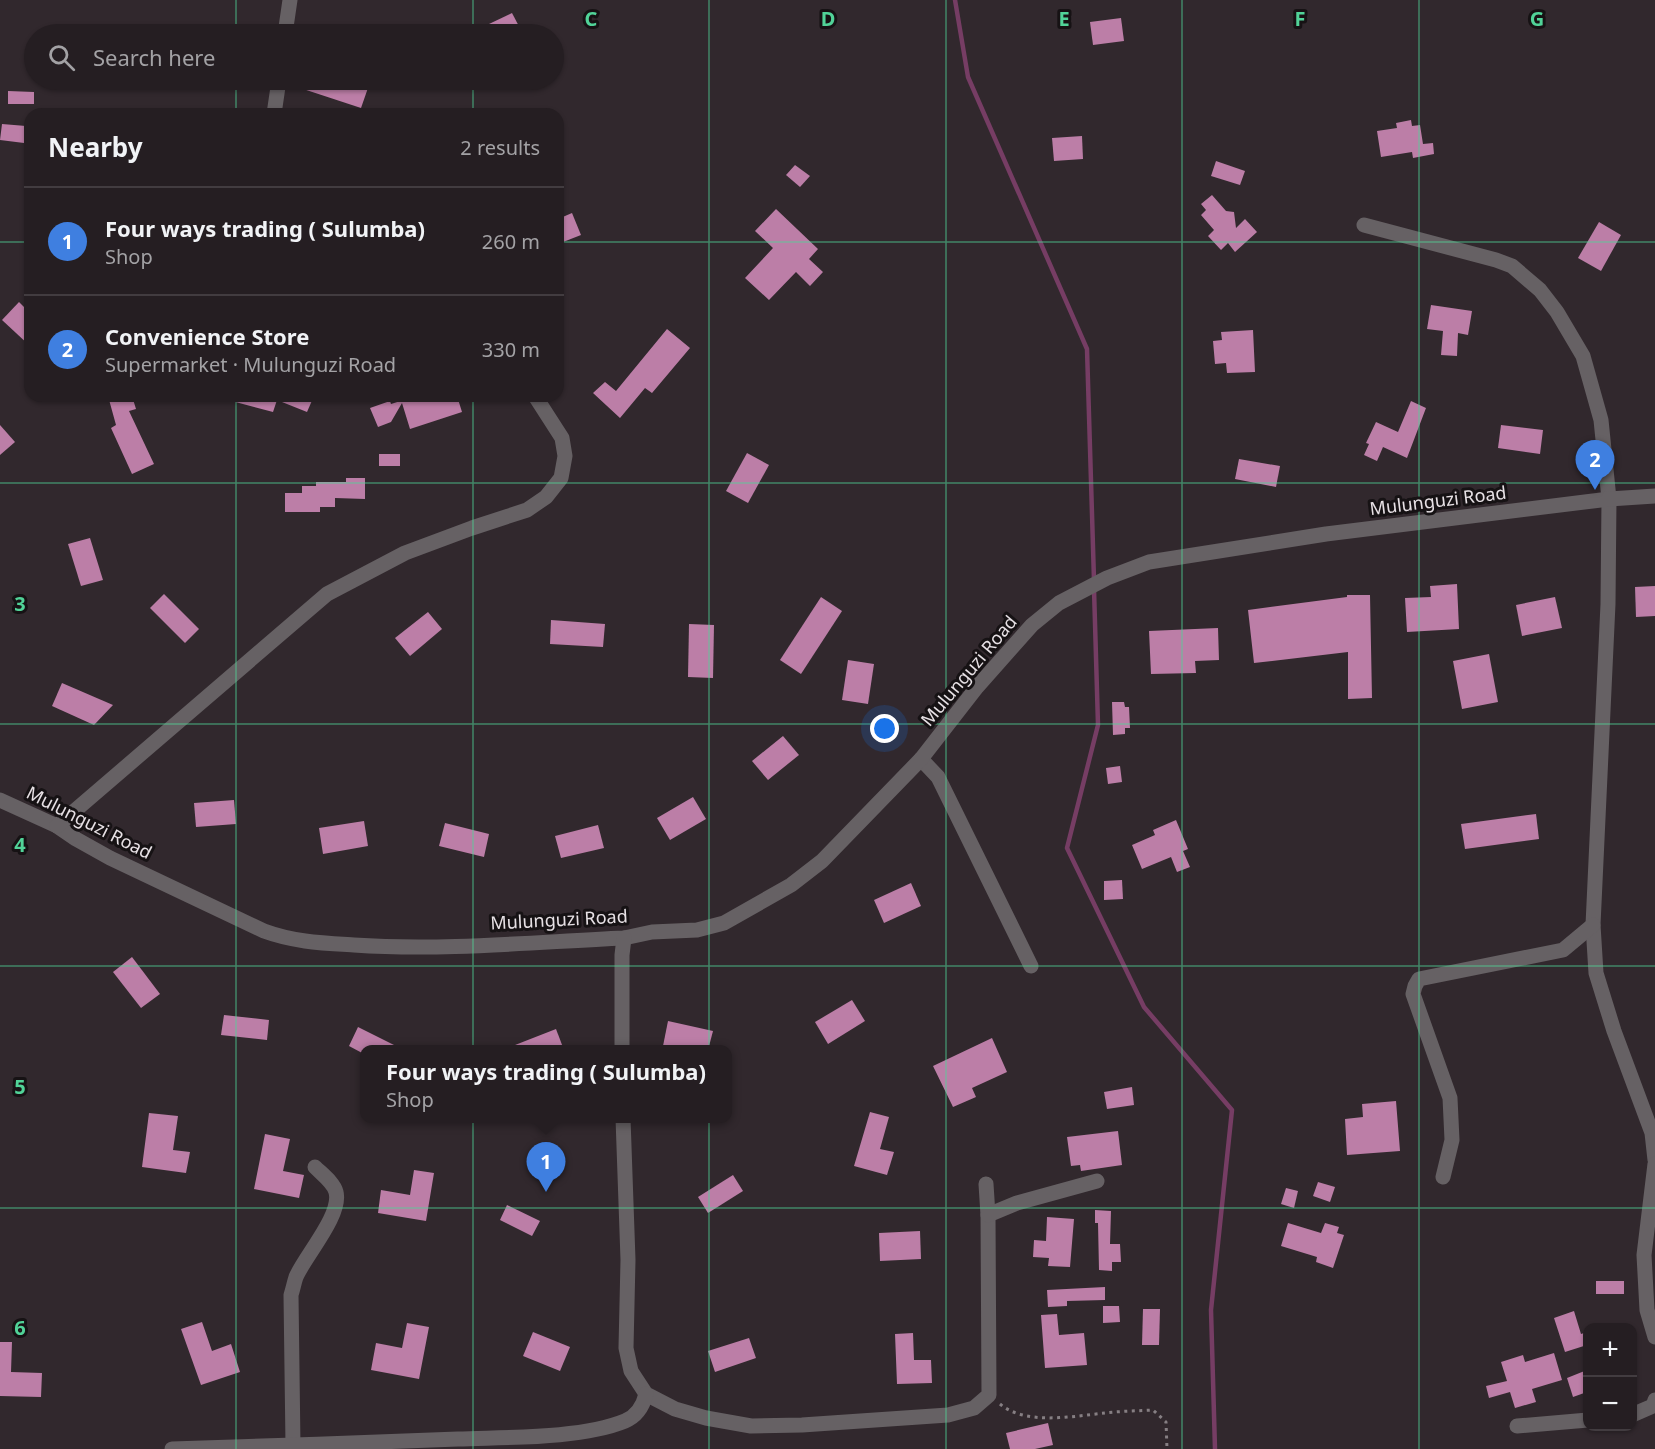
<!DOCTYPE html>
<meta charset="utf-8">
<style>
:root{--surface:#251e22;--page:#2d272a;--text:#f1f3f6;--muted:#a3a2a5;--line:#423c40;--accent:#1a73e8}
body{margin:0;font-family:"Noto Sans",sans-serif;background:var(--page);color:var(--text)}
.controls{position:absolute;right:18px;bottom:18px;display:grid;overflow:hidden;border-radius:12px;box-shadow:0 2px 4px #0004}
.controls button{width:54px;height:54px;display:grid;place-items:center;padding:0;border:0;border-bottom:2px solid var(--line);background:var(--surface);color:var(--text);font:30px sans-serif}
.you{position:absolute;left:885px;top:729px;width:21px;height:21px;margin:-15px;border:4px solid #fff;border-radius:50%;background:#1a73e8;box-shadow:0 0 0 9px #1a73e833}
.badge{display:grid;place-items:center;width:39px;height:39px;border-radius:50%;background:var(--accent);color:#fff;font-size:20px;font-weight:700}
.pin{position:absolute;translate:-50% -50px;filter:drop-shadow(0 2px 3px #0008)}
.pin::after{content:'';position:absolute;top:32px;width:21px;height:18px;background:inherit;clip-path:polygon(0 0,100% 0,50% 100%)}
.popup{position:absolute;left:360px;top:1045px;width:372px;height:78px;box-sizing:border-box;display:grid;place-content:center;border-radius:12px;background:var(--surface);filter:drop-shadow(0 2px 4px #0005);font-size:20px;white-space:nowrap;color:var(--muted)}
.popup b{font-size:22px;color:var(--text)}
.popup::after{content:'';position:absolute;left:50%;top:100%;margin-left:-12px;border:12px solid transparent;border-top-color:var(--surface)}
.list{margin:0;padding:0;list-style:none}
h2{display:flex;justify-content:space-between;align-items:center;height:78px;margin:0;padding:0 24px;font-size:26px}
h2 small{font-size:20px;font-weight:400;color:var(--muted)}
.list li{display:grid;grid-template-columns:39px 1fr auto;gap:18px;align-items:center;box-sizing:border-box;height:108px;padding:0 24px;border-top:2px solid var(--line)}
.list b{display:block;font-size:22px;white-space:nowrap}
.list p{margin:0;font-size:20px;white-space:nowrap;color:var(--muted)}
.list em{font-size:20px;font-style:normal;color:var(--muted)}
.icon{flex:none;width:33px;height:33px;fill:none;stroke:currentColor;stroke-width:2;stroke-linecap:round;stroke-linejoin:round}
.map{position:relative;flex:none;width:1655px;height:1449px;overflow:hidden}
.search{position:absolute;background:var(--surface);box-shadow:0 2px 4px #0004;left:24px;top:24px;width:540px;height:66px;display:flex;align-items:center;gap:15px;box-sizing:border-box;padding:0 21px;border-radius:33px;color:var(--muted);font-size:22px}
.panel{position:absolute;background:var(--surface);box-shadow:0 2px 4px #0004;left:24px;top:108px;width:540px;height:294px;border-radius:18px}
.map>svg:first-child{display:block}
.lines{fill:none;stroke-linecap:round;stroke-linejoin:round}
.stream{stroke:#763d64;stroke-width:4.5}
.building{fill:#bc7ea7}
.path{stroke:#867f83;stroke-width:3;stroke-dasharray:3 4.5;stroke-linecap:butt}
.minor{stroke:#666164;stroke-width:15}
.grid{fill:none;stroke:#51d398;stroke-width:1.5;stroke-opacity:0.55}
.labels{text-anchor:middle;stroke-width:6;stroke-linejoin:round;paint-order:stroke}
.street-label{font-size:18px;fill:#e7e1e5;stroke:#161214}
.grid-label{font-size:20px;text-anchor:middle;font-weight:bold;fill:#51d398;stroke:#161214;stroke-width:6;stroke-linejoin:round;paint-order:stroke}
</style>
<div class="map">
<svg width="1655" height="1449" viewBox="0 0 1655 1449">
<rect width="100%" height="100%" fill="#31282d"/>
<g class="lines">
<g class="stream">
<polyline points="955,0 968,77 1087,349 1094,580"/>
<polyline points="1094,589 1098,725 1067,848 1144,1007 1232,1110 1211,1310 1215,1449"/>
</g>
</g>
<g class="building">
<polygon points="512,13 523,34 468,34"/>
<polygon points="1121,18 1124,41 1093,45 1090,22"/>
<polygon points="288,80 354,80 369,85 361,108 288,84"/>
<polygon points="8,91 34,92 34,104 8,104"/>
<polygon points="1411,120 1412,126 1420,125 1423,144 1433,143 1434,154 1413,158 1412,152 1381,157 1377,131 1397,128 1396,123"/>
<polygon points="2,124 26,126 24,143 0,140"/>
<polygon points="1082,136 1083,159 1054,161 1052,138"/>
<polygon points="1216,161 1245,171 1240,185 1211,176"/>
<polygon points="795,165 810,176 800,187 786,175"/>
<polygon points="1212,195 1226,211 1234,212 1236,228 1245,219 1257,232 1235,252 1228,243 1221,250 1208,236 1214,230 1201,215 1206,210 1201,204"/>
<polygon points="776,209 818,249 809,259 823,272 810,286 796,272 769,300 745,278 773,248 755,231"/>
<polygon points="572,213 581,235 558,244 558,219"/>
<polygon points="1599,222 1621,235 1601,271 1578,258"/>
<polygon points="19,302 30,313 30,346 2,320"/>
<polygon points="1431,305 1472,311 1468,335 1458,333 1457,356 1441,355 1443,331 1427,329"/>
<polygon points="667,329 690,348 652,393 645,388 620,418 593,393 605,382 616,391"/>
<polygon points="1253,330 1255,372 1227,373 1226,363 1215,364 1213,341 1222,340 1221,332"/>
<polygon points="108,396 132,396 136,409 129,411 154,464 132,474 111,428 116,425"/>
<polygon points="228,396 314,396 307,412 277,400 273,412 228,400"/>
<polygon points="416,396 457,396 462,412 410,429 402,403 391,422 378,427 370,408 390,401 391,404"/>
<polygon points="1411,401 1426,408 1407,458 1383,447 1377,461 1364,455 1369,444 1366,443 1376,422 1398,432"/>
<polygon points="0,425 15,442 0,455"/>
<polygon points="1501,425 1543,430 1540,454 1498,448"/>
<polygon points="747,453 769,465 748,503 726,491"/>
<rect x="379" y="454" width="21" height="12"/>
<polygon points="1239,459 1280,466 1276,487 1235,479"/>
<polygon points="346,478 365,478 365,499 335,498 335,507 320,507 320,512 285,512 285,493 302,493 302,486 316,486 316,482 346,482"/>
<polygon points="90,538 103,580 81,586 68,544"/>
<polygon points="1457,584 1459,629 1407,632 1405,598 1431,597 1430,586"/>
<polygon points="1655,586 1655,616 1636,617 1635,587"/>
<polygon points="164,594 199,629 185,643 150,608"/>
<polygon points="1347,595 1370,595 1372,698 1348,699 1348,652 1254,663 1248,610 1347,597"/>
<polygon points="821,597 842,611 801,674 780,660"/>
<polygon points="1555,597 1562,628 1522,636 1516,605"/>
<polygon points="428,612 442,629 410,656 395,638"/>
<polygon points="551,620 605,624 603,647 550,644"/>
<polygon points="689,624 714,625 713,678 688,677"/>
<polygon points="1218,628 1219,660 1195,661 1196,673 1151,674 1149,631"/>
<polygon points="1489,654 1498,702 1462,709 1453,661"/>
<polygon points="848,660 874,664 868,704 842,700"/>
<polygon points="62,683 113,705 94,725 52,706"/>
<polygon points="1112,702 1124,702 1125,707 1129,707 1130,728 1125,728 1125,734 1113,735"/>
<polygon points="783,736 799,755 768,780 752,761"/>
<polygon points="1120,766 1122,782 1108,784 1106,768"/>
<polygon points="693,797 706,819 670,840 657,818"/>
<polygon points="234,800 236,824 196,827 194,803"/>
<polygon points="1536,814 1539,839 1465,849 1461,824"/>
<polygon points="1176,820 1188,849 1183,851 1190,867 1177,872 1171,857 1142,869 1132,845 1155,835 1153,830"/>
<polygon points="364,821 368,846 323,854 319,828"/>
<polygon points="445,823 489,834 484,857 439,846"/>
<polygon points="598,825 604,848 561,858 555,836"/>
<polygon points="1122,880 1123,899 1104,900 1104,881"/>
<polygon points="911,883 921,906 884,923 874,900"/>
<polygon points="132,957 160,994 141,1008 113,972"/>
<polygon points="852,1000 865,1021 828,1044 815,1022"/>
<polygon points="224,1015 269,1020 267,1040 221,1035"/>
<polygon points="668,1021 713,1031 708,1050 680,1050 663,1046"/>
<polygon points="358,1027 404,1050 364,1050 364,1054 349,1046"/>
<polygon points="556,1029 564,1050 505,1050 505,1049"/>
<polygon points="992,1038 1007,1072 972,1088 976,1097 953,1107 933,1066"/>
<polygon points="1132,1087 1134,1105 1107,1109 1104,1092"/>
<polygon points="1396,1101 1400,1151 1347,1155 1345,1119 1363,1117 1362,1104"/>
<polygon points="870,1112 889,1117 880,1149 894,1152 887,1175 854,1166"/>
<polygon points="149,1113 178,1116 173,1150 190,1152 186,1173 142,1167"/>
<polygon points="1118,1131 1122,1165 1081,1171 1080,1165 1071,1166 1067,1137"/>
<polygon points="265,1134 290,1139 283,1171 304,1175 299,1198 254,1189"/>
<polygon points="414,1170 434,1173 426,1221 378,1213 381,1190 410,1195"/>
<polygon points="733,1175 743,1191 708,1213 698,1197"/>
<polygon points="1318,1182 1335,1187 1330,1202 1313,1196"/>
<polygon points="1286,1188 1298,1191 1294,1208 1281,1204"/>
<polygon points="507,1205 540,1221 532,1236 500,1220"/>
<polygon points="1095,1210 1111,1211 1110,1244 1120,1244 1121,1262 1112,1262 1112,1271 1099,1270 1098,1223 1095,1223"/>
<polygon points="1047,1217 1074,1219 1070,1267 1048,1266 1049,1258 1033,1257 1034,1240 1046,1241"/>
<polygon points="1288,1223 1321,1233 1325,1223 1339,1227 1337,1233 1344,1235 1333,1268 1316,1262 1317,1257 1281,1246"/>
<polygon points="920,1231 921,1259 880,1261 879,1233"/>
<rect x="1596" y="1281" width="28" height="13"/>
<polygon points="1105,1287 1105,1300 1067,1301 1067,1306 1048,1307 1047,1290"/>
<polygon points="1103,1306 1119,1306 1120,1322 1103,1323"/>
<polygon points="1143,1309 1160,1309 1159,1345 1142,1345"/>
<polygon points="1574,1311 1581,1334 1587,1332 1587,1345 1565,1352 1554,1318"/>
<polygon points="1057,1314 1059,1335 1084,1333 1087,1365 1045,1368 1041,1315"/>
<polygon points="202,1322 212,1351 231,1344 240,1372 201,1385 181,1329"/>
<polygon points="407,1323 429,1327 419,1379 371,1370 376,1343 402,1348"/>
<polygon points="533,1332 570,1347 560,1371 523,1356"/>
<polygon points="913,1333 914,1360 931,1360 932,1383 897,1384 895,1334"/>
<polygon points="749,1338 756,1358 715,1372 708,1351"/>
<polygon points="0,1342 12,1342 11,1372 42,1373 41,1397 0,1396"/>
<polygon points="1554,1353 1562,1380 1532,1389 1536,1402 1515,1408 1510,1392 1489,1398 1486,1386 1507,1381 1501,1362 1523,1355 1525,1362"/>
<polygon points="1587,1370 1587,1392 1573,1397 1567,1378"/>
<polygon points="1048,1423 1053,1445 1035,1449 1010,1449 1006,1433"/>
</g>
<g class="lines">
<path class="path" d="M1000 1404C1026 1426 1074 1416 1105 1413 1121 1411 1137 1411 1153 1410L1166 1422 1167 1449"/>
<g class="minor">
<polyline points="285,34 290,0"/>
<polyline points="274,114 279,80"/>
<polyline points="1364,225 1496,260 1512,266 1540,290 1557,312 1583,356 1601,420 1609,499 1608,604 1593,925 1596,973 1614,1031 1652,1133 1655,1160"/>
<polyline points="921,759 938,777 1031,966"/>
<path d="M0 800 57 826 76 839 110 858 264 931C294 942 322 943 354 945 444 951 534 942 624 938L652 932 697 930 724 923 791 885 822 861 921 759 977 687 1032 625 1059 603 1107 578 1149 562 1326 534 1609 499 1655 496"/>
<polyline points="57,826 327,594 405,553 472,528 527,510 546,497 561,478 565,456 562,438 535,396"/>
<polyline points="622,1050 622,955 624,938"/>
<polyline points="623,1118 628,1260 626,1348 631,1371 646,1394 675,1409 706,1418 751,1426 802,1425 948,1415 974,1408 989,1395 988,1215 986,1184"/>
<polyline points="1655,1164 1644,1255 1647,1310 1655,1337"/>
<polyline points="1443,1177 1452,1140 1450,1098 1413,994 1415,986 1419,979 1563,950 1593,925"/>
<polyline points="988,1215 1017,1203 1097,1181"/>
<polyline points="1632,1415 1653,1406 1655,1400"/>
<polyline points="1517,1426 1588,1420"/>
<path d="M293 1446 291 1295C293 1289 294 1283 296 1277 305 1256 342 1215 336 1192 334 1183 322 1174 315 1167"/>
<path d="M172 1449C267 1446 363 1443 458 1439 506 1437 581 1439 625 1421 637 1416 643 1406 646 1394"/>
</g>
</g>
<path class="grid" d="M236 0V34M473 0V34M709 0V1449M946 0V1449M1182 0V1449M1419 0V1449M236 80V114M473 80V114M0 242H30M558 242H1655M236 396V1449M473 396V1449M0 483H1655M0 724H1655M0 966H1655M0 1208H1655"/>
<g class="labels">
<g class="street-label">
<text transform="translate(1438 501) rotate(-7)" y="6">Mulunguzi Road</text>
<text transform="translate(969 671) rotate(-50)" y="6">Mulunguzi Road</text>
<text transform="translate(89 823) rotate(27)" y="6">Mulunguzi Road</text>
<text transform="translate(559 920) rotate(-3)" y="6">Mulunguzi Road</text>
</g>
</g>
<g class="grid-label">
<text x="591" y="26">C</text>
<text x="828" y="26">D</text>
<text x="1064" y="26">E</text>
<text x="1300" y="26">F</text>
<text x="1537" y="26">G</text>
<text x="20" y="611">3</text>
<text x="20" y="852">4</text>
<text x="20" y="1094">5</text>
<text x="20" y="1335">6</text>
</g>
</svg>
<div class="controls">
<button>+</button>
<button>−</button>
</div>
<div class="you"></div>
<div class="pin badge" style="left:546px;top:1192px;background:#3f7fe0">1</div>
<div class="popup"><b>Four ways trading ( Sulumba)</b>Shop</div>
<div class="pin badge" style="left:1595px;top:490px;background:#3f7fe0">2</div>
<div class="search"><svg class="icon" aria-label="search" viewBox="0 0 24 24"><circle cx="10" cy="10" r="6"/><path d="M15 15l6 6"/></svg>Search here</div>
<section class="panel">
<h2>Nearby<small>2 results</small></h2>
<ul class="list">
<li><span class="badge" style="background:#3f7fe0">1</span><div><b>Four ways trading ( Sulumba)</b><p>Shop</p></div><em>260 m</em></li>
<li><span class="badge" style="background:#3f7fe0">2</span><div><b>Convenience Store</b><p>Supermarket · Mulunguzi Road</p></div><em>330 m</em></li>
</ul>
</section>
</div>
